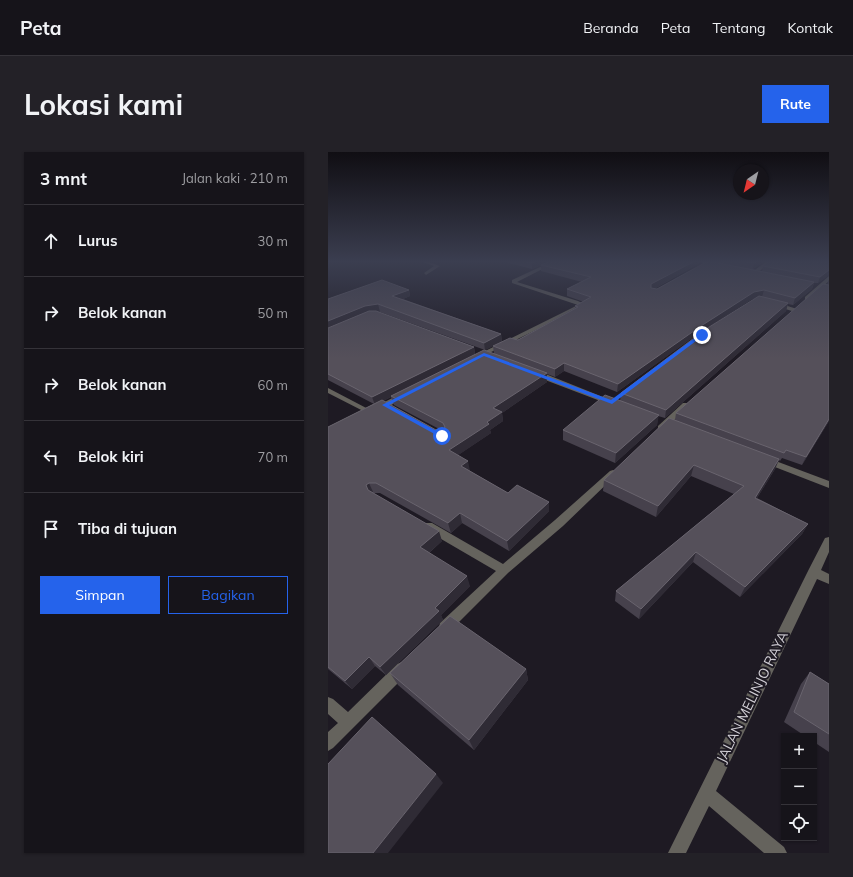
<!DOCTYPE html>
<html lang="id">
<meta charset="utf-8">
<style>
:root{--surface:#16141a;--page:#232127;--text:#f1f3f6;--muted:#9e9ea2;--line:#353339;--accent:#2563eb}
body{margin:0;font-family:Mulish,sans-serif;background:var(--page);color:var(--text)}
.controls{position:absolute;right:12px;bottom:12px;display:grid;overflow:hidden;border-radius:0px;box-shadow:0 1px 3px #0004}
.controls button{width:36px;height:36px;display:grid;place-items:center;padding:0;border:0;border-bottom:1px solid var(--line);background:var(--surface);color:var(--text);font:20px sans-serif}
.compass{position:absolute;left:405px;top:12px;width:36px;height:36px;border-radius:50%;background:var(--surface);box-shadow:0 1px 3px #0004;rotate:215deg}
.stop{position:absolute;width:12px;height:12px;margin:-9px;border:3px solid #2563eb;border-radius:50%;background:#fff}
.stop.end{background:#2563eb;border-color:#fff;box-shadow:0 1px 4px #0008}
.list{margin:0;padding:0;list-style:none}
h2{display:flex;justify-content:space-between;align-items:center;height:52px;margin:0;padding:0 16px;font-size:17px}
h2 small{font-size:13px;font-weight:400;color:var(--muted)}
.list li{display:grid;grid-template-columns:26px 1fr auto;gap:12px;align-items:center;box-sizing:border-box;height:72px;padding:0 16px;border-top:1px solid var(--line)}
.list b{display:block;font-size:15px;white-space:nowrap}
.list em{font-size:13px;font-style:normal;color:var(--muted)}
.actions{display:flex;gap:8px;padding:12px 16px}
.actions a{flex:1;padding:9px 0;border:1px solid var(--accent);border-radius:0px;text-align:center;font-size:14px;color:var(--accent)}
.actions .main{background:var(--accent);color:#fff}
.icon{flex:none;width:22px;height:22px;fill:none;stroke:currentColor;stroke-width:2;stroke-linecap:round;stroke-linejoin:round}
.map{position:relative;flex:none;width:501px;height:701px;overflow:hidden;border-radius:0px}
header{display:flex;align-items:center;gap:24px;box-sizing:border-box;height:56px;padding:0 20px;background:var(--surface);border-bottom:1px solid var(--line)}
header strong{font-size:19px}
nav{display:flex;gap:22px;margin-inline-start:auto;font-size:14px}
.intro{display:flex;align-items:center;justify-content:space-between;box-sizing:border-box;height:96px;padding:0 24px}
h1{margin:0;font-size:28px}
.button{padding:10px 18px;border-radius:0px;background:var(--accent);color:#fff;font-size:14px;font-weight:700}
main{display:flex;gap:24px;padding:0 24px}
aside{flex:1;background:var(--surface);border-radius:0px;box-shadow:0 1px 3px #0004}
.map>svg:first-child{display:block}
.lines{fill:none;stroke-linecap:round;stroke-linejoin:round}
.minor{fill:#65635d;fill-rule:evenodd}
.wall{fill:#46414c;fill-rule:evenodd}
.shaded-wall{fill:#2f2b35}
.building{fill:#55505a;stroke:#69646e}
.route{fill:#2563eb}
.labels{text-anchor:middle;stroke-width:4;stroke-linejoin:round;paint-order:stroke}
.near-street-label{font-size:14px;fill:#d3d0d7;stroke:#1e1a23}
</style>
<header>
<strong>Peta</strong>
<nav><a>Beranda</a><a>Peta</a><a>Tentang</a><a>Kontak</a></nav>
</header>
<div class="intro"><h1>Lokasi kami</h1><a class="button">Rute</a></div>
<main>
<aside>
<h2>3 mnt<small>Jalan kaki · 210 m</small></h2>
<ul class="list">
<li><svg class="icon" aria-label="ahead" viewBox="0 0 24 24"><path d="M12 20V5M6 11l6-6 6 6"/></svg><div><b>Lurus</b></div><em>30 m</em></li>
<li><svg class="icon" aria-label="right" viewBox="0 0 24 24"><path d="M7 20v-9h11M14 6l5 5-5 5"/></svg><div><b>Belok kanan</b></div><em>50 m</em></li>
<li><svg class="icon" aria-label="right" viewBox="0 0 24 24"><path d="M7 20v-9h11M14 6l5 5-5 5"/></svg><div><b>Belok kanan</b></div><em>60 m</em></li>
<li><svg class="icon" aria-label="left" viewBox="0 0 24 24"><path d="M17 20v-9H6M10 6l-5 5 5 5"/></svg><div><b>Belok kiri</b></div><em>70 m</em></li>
<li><svg class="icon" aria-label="arrive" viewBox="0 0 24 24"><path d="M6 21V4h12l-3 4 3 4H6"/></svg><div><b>Tiba di tujuan</b></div></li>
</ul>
<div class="actions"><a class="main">Simpan</a><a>Bagikan</a></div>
</aside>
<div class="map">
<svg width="501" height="701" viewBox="0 0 501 701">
<rect width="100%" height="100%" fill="#1e1a23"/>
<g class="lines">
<g class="minor">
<polygon points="92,109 98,109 112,114 98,123 96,121 106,114"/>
<polygon points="225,109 230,109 189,130 250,149 254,151 255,155 151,206 147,206 147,204 250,153 184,131 184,128"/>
<polygon points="366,109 374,109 391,113 389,114"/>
<polygon points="439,109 444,109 428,122 424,122 424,120"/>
<polygon points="501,124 501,129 481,147 477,147 477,145"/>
<polygon points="447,150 469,157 470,158 467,160 445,153 445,151"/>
<polygon points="204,219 210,219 290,251 286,253 283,253 204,223"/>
<polygon points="0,236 44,259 45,256 74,241 80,241 81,243 51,260 46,260 46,263 43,263 0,241"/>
<polygon points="355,251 358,251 362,253 336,278 330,278 330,274"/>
<polygon points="437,305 501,329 501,336 434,310 432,308"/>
<polygon points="285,318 290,321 288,323 235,374 180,421 122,479 117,481 112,479 111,475 112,471 168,419 96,377 95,374 96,371 104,371 175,412 227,368 282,319"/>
<polygon points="501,385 501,400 493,418 501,422 501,432 489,427 388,639 456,695 459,701 436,701 381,654 358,701 340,701 481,417 497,386"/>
<polygon points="74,510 79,512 81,517 79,522 5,596 0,599 0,580 10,571 0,562 0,545 5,547 20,560 69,512"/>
</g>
</g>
<g class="wall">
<path d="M176 109H371L370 112 326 137H329L380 109H437L425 117 434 119 435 114 501 109V123L490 131H486L484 137 465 153 460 152 458 159 337 266 330 264 329 273 287 311 235 288V278L292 249 293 241 429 146 424 147 371 181 289 240 236 219 227 225 219 222V230L174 261 175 269 162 278 163 281 130 303 142 319 180 341 221 350V359L181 399 134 371 123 381 52 341H45L114 389 101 401 142 434 113 463 115 468 58 523 47 514 24 537 0 517V275L46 252 0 228V147L81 138 82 144 75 147 173 182 174 190 190 188 247 156V154L256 150 239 144V137L254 130 213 119V113L216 112 204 117 177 110ZM50 160H52L157 198 165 194 166 202H147L146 195ZM63 245 66 253 113 278H108L55 249Z"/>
<polygon points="501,127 501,269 474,313 454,306 452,309 451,308 447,317 429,346 480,372 474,382 412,445 365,410 311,467 287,449 288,439 406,342 363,324 328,365 275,339 276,328 347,268 348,261 499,133"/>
<polygon points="198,517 200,528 146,598 70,533 62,521"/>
<polygon points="482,520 501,532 501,600 486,590 486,584 477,584 456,570 473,532"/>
</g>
<g class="shaded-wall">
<polygon points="209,109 222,109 204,117 204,111"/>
<polygon points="367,109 371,109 370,112 322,139 323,132"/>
<polygon points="430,109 437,109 425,117 426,111"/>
<polygon points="501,118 501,123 490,131 492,125"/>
<polygon points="486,130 484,137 465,153 467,146"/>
<polygon points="81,138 82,144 66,151 64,144"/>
<polygon points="436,138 434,145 424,147 371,181 289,240 290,232 373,174 426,140"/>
<polygon points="460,151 458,159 337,266 338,258"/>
<polygon points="50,152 52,160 39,161 0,177 0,169 37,154"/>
<polygon points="173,182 174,190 157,198 156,191"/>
<polygon points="146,195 147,203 63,244 63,245 47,253 44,245"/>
<polygon points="236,211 236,219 227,225 227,217"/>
<polygon points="219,221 219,230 174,261 175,269 162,278 163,281 123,308 121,298 159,270 165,256"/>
<polygon points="331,263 329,273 287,311 288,301"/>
<polygon points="501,267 501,269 474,313 478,305"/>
<polygon points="451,307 447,317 423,356 427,346"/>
<polygon points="140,309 142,319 133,314"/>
<polygon points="366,313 363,324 328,365 330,354"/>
<polygon points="41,331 45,340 42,343 38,333"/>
<polygon points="221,350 221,359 181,399 179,389"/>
<polygon points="132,361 134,371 123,381 120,371"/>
<polygon points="480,372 474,382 412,445 417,435"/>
<polygon points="111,379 114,389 96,405 92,395"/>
<polygon points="368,400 365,410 311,467 313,457"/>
<polygon points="139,424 142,434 113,463 115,468 58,523 52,515 107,456"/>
<polygon points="41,505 47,514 24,537 17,529"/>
<polygon points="198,517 200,528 146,598 141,588"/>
<polygon points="108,622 115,631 60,701 45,701"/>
</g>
<g class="building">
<polygon points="195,109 209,109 204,111"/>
<polygon points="222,109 367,109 323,132 323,136 329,137 380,109 486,130 467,146 436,138 426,140 373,174 290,232 236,211 227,217 165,194 182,186 190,188 250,155 247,154 263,145 239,137 263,125 213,113"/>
<polygon points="413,109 430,109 426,111"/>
<polygon points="441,109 501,109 501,118 492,125 435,114"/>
<polygon points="54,128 81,138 64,144 173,182 156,191 50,152 37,154 0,169 0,147"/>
<polygon points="495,132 501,133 501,267 478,305 458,298 456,301 348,261"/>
<polygon points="431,144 460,151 338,258 293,241 378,177"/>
<polygon points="41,159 48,159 146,195 44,245 0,222 0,176"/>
<polygon points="156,198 219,221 165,256 174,260 159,270 161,272 121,298 140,309 133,314 180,341 189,333 221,350 179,389 132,361 120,371 48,331 41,331 38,333 40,338 111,379 92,395 139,424 107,456 111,459 52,515 41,505 17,529 0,515 0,275 54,248 108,278 115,278 117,275 115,271 63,244"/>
<polygon points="277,243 331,263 288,301 235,278"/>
<polygon points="341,266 451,307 427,346 480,372 417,435 368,400 313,457 288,439 416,334 366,313 330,354 276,328"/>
<polygon points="122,464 198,517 141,588 62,521"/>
<polygon points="482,520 501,532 501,582 466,560"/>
<polygon points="44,565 108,622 45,701 0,701 0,612"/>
</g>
<linearGradient id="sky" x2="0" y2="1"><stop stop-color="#100e13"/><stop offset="0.53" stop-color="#3b3e50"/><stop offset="1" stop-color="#3b3e50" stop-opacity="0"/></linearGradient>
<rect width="501" height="207" fill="url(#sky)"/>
<polygon class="route" points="372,182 376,183 284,252 156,204 61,253 116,283 116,285 112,285 54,253 156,201 283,248"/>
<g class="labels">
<g class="near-street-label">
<text transform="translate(424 545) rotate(-64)" y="5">JALAN MELINJO RAYA</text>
</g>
</g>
</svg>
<div class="controls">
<button>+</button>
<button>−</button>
<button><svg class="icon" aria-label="locate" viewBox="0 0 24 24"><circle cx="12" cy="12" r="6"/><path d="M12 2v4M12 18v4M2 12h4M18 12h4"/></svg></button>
</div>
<svg class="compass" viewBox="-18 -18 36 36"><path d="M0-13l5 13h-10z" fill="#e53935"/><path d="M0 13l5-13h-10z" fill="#9e9ea2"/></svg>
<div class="stop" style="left:114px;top:284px"></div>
<div class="stop end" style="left:374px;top:183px"></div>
</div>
</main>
